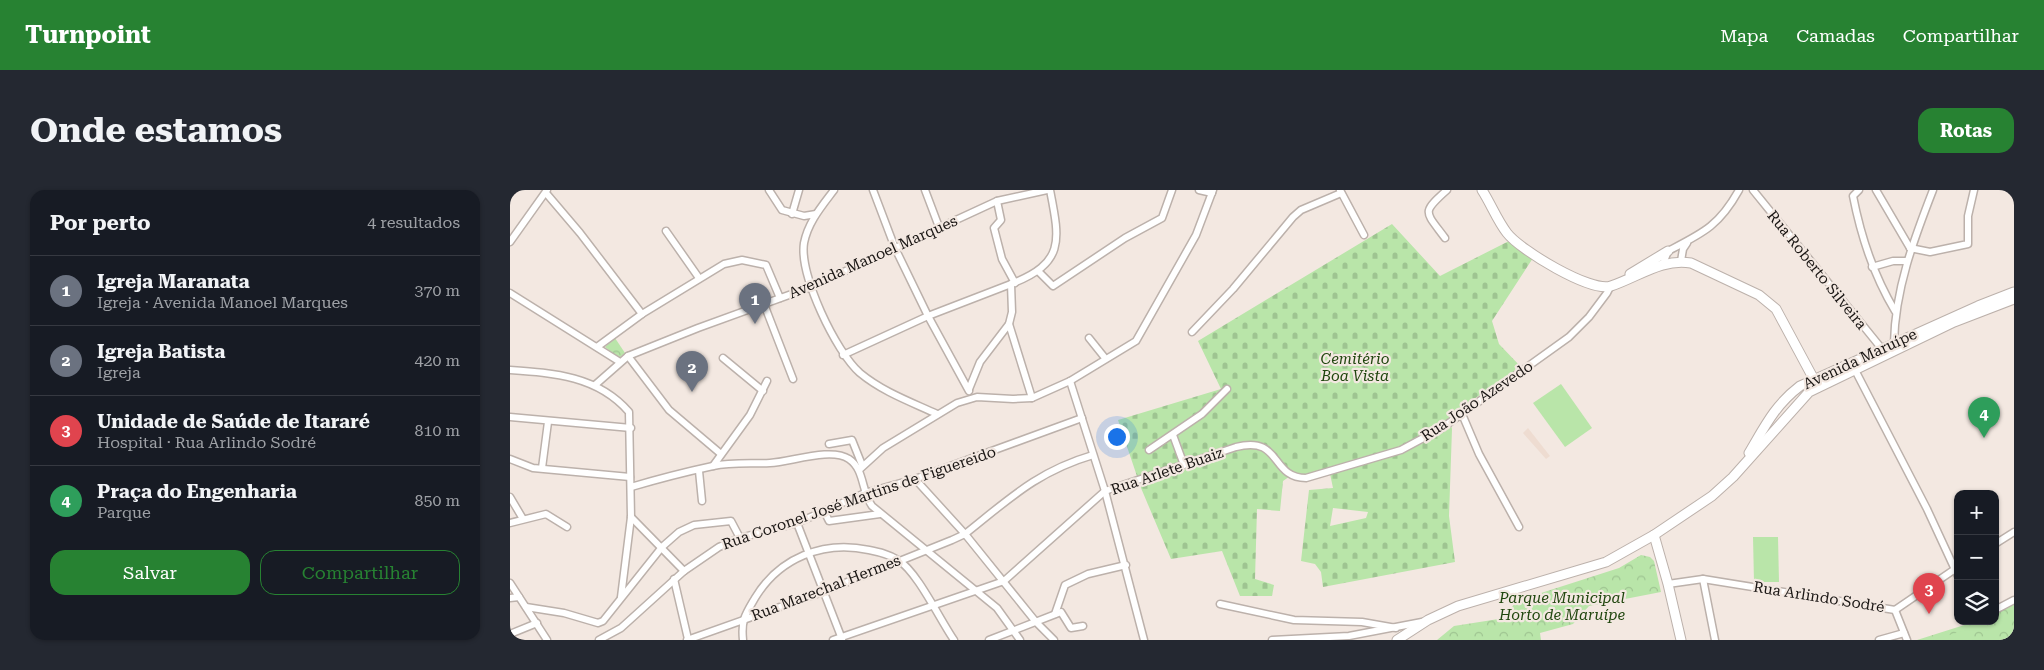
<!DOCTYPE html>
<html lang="pt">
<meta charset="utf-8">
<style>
:root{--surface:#171b24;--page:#242831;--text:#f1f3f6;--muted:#9ea1a6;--line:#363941;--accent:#278232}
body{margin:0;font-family:"Roboto Serif",serif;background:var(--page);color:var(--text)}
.controls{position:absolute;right:15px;bottom:15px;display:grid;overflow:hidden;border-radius:10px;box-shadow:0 1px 4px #0004}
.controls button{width:45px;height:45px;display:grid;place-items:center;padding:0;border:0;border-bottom:1px solid var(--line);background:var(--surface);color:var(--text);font:25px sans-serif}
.you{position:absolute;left:606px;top:246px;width:18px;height:18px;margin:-12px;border:4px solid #fff;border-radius:50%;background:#1a73e8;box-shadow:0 0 0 8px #1a73e833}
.badge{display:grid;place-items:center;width:32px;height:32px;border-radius:50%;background:var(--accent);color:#fff;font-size:16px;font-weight:700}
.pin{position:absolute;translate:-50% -41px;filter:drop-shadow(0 1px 2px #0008)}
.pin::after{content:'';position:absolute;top:26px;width:18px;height:15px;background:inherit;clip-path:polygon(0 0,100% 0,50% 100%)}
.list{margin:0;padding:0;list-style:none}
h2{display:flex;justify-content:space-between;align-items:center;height:65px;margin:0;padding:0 20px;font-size:21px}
h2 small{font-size:16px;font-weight:400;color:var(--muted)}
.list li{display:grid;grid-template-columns:32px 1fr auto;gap:15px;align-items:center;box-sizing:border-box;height:70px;padding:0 20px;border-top:1px solid var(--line)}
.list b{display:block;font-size:19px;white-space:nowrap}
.list p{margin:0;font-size:16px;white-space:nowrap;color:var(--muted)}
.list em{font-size:16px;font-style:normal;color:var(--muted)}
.actions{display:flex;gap:10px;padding:15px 20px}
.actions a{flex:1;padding:11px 0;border:1px solid var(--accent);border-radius:15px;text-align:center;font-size:18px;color:var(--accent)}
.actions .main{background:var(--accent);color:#fff}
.icon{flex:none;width:28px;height:28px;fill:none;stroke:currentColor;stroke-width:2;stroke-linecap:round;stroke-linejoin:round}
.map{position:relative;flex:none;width:1504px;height:450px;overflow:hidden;border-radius:15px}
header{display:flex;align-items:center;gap:30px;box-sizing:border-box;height:70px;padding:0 25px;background:var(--accent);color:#fff}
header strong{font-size:24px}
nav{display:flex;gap:28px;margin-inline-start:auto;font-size:18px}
.intro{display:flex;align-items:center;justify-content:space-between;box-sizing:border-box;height:120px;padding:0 30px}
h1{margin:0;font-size:35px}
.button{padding:12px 22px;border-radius:15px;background:var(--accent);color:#fff;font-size:18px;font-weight:700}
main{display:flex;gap:30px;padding:0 30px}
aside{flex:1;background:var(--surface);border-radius:15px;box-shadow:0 1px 4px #0004}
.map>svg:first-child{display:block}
.built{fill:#eedcd1}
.cemetery{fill:url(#cemetery-stones);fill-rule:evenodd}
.park{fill:url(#park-crowns)}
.garden{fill:#b9e5a9}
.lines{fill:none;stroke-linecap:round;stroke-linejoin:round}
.street-casing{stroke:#bcb1ab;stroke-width:9}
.secondary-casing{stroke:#bcb1ab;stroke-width:11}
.street{stroke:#fff;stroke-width:6}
.secondary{stroke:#fff;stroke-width:9}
.labels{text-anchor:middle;stroke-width:4.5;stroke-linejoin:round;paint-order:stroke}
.street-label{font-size:15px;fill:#191513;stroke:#f3e8e1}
.park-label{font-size:15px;font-style:italic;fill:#20460e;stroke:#f3e8e1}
</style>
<header>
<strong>Turnpoint</strong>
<nav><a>Mapa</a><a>Camadas</a><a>Compartilhar</a></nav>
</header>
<div class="intro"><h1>Onde estamos</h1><a class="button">Rotas</a></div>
<main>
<aside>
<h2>Por perto<small>4 resultados</small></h2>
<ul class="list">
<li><span class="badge" style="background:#6b7280">1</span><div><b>Igreja Maranata</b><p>Igreja · Avenida Manoel Marques</p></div><em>370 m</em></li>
<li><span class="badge" style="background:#6b7280">2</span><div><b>Igreja Batista</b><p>Igreja</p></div><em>420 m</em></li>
<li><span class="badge" style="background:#e0444e">3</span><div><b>Unidade de Saúde de Itararé</b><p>Hospital · Rua Arlindo Sodré</p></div><em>810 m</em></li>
<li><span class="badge" style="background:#2e9e5b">4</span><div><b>Praça do Engenharia</b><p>Parque</p></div><em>850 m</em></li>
</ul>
<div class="actions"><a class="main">Salvar</a><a>Compartilhar</a></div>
</aside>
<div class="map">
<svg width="1504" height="450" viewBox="0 0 1504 450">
<defs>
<pattern id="cemetery-stones" width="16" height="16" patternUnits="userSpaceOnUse" patternTransform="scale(1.25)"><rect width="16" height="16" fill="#b9e5a9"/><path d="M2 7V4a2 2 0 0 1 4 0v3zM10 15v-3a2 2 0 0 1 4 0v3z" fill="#9ec491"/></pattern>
<pattern id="park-crowns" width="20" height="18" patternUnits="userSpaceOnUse" patternTransform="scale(1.25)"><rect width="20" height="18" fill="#b9e5a9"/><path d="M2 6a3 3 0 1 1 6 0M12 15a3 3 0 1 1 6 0" fill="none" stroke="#9ec491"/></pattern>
</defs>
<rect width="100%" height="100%" fill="#f3e8e1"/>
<polygon class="built" points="1018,238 1040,266 1036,269 1013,243"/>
<path class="cemetery" d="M882 34 930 86 999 51 1023 68 982 131 989 154 1011 177 939 226 942 239 939 326 945 372 813 397 811 382 805 374 791 371 799 300 823 298 819 279 794 285 783 284 773 291 770 321 747 319 745 389 764 395 762 406H730L712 361 661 369 631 298 608 230 711 199 688 151ZM823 318 858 322 856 328 820 336Z"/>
<g class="park">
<polygon points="105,148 115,163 109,168 95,157"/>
<polygon points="1131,365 1140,367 1144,371 1151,402 1079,416 1063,434 1030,443 1031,450 927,450 944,436 995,428 1006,411 1109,378"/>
<polygon points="1504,413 1504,450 1407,450 1467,431 1485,431 1485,422"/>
</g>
<g class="garden">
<polygon points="1051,194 1082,238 1055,257 1023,213"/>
<polygon points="1243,347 1268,347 1269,392 1244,392"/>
<polygon points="1459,439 1463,450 1423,450"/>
</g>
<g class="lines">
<defs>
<g id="street">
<polyline points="259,0 272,20 294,26 306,24"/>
<path d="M324 0C312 16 298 32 294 53 289 85 326 162 350 183 373 202 401 212 427 224"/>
<polyline points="363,0 385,58 418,126 459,201"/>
<polyline points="415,0 429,37"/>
<polyline points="689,0 702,3"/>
<polyline points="830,0 854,45"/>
<polyline points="1243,0 1372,159"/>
<path d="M1349 0 1343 6C1351 47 1364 86 1385 121"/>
<polyline points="1366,0 1400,58"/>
<polyline points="36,3 70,43 132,124"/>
<polyline points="487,11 491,30 484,38 492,69 505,93"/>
<polyline points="282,24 289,0"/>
<polyline points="156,41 189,88"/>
<path d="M935 48C915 21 911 23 937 0"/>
<polyline points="0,52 37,0"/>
<polyline points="1400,58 1420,62 1458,54 1458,26 1464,0"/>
<polyline points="1171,71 1173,59 1177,53"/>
<path d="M1153 74 1158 61C1193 43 1209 36 1229 0"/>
<polyline points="1362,77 1383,71 1397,71"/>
<polyline points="529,82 543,96 615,48 652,28 662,0"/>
<polyline points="0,103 110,172"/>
<polyline points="254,114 283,189"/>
<polyline points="499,134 522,208"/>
<polyline points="682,142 723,99 783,27 791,20 831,3"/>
<polyline points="579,148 595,168"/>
<path d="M1384 153C1385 99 1404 49 1423 0"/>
<polyline points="87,157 132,124 214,74 232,70 256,75 270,108"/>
<polyline points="333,165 418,126 501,94"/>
<polyline points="118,166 159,220 211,264"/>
<polyline points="213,168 253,201"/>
<path d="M0 180C44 183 88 186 119 222L121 327 111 407"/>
<polyline points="1345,180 1417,319 1448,386"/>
<polyline points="560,191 595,301 634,450"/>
<polyline points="85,195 118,166 188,138 301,97 487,11 537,0"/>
<path d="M459 199 470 172 499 134 502 122 501 94C555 73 550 51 540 0"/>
<polyline points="952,224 969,264 1009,337"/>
<polyline points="0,227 121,238"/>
<polyline points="663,245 674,275"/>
<polyline points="319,254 342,250 352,275"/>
<polyline points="639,260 692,224 717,199"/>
<polyline points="0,269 23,278 120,287"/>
<polyline points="203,276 240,225 257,191"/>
<polyline points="32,278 38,232"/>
<polyline points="350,279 373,258 447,213 467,207 503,209 522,208 560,191 626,151 686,45 703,0"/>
<polyline points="189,281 192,311"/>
<polyline points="405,289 455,344 526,432 544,450"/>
<path d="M121 297C148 289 175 282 203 276 221 272 241 274 260 273 281 272 321 257 339 269 355 280 351 301 362 316L487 418 510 450"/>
<polyline points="0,307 13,329"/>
<polyline points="314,321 319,331 370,324"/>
<polyline points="121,327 174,381"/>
<polyline points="0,333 36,324 57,337"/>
<polyline points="287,333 332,449"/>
<polyline points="1485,354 1504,342"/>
<polyline points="164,389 178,449"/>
<polyline points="1193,389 1205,450"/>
<polyline points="0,393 37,450"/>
<polyline points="1158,394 1193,389 1385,420 1448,377"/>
<polyline points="0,408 9,407"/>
<polyline points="710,414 784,430 852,432 886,438"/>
<polyline points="16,417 54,423 88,433 93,431 152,357 169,342 184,335 221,331 230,348"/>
<polyline points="1385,420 1397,450"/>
<polyline points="1485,420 1504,410"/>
<polyline points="545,424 555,395 578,384 616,375"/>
<polyline points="0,444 27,433"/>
<polyline points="89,450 111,438 174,381 209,357 230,348 287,333 355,303 405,289 572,228"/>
<path d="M177 450 315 401 442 350 455 344C499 309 528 281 583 265"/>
<path d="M233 450C231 430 235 425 245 408 269 368 313 350 359 360 369 362 379 364 388 370 407 381 430 430 444 450"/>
<path d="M323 450 494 391 595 301 726 257C772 245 760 288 796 288L891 260 932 238 1059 147 1079 127 1097 103 1100 97"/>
<polyline points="479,450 551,422 561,438 573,436"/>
<polyline points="762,450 839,446 912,432"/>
<polyline points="1369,450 1394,443"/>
</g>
<g id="secondary">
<path d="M972 0C981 14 987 30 997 43 1010 60 1081 103 1101 96 1128 87 1152 68 1181 73L1249 105 1266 119 1308 197"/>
<polyline points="1120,84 1158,61"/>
<path d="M1239 263C1255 236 1265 215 1290 196L1468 116 1504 102"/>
<polyline points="1144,345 1158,394 1171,450"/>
<polyline points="887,450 918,430 948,416 1096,372 1144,345 1202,306 1223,287 1299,202 1444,132 1504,109"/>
</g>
</defs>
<use href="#street" class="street-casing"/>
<use href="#secondary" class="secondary-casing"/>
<use href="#street" class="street"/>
<use href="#secondary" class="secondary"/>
</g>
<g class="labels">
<g class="street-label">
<text transform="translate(363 67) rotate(-24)" y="5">Avenida Manoel Marques</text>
<text transform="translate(1307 80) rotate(51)" y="5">Rua Roberto Silveira</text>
<text transform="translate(1350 169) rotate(-25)" y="5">Avenida Maruípe</text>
<text transform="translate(967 211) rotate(-34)" y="5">Rua João Azevedo</text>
<text transform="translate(657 281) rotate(-19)" y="5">Rua Arlete Buaiz</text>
<text transform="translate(349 308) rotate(-19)" y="5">Rua Coronel José Martins de Figuereido</text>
<text transform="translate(316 398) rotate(-21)" y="5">Rua Marechal Hermes</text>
<text transform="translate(1309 407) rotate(9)" y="5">Rua Arlindo Sodré</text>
</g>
<g class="park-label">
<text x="845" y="174">Cemitério<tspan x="845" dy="17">Boa Vista</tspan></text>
<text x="1052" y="413">Parque Municipal<tspan x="1052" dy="17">Horto de Maruípe</tspan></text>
</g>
</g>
</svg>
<div class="controls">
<button>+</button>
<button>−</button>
<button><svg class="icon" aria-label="layers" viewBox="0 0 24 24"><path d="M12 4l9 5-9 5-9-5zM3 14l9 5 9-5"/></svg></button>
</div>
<div class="you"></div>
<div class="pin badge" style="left:245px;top:134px;background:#6b7280">1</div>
<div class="pin badge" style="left:182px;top:202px;background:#6b7280">2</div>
<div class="pin badge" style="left:1419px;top:424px;background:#e0444e">3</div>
<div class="pin badge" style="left:1474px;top:248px;background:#2e9e5b">4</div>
</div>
</main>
